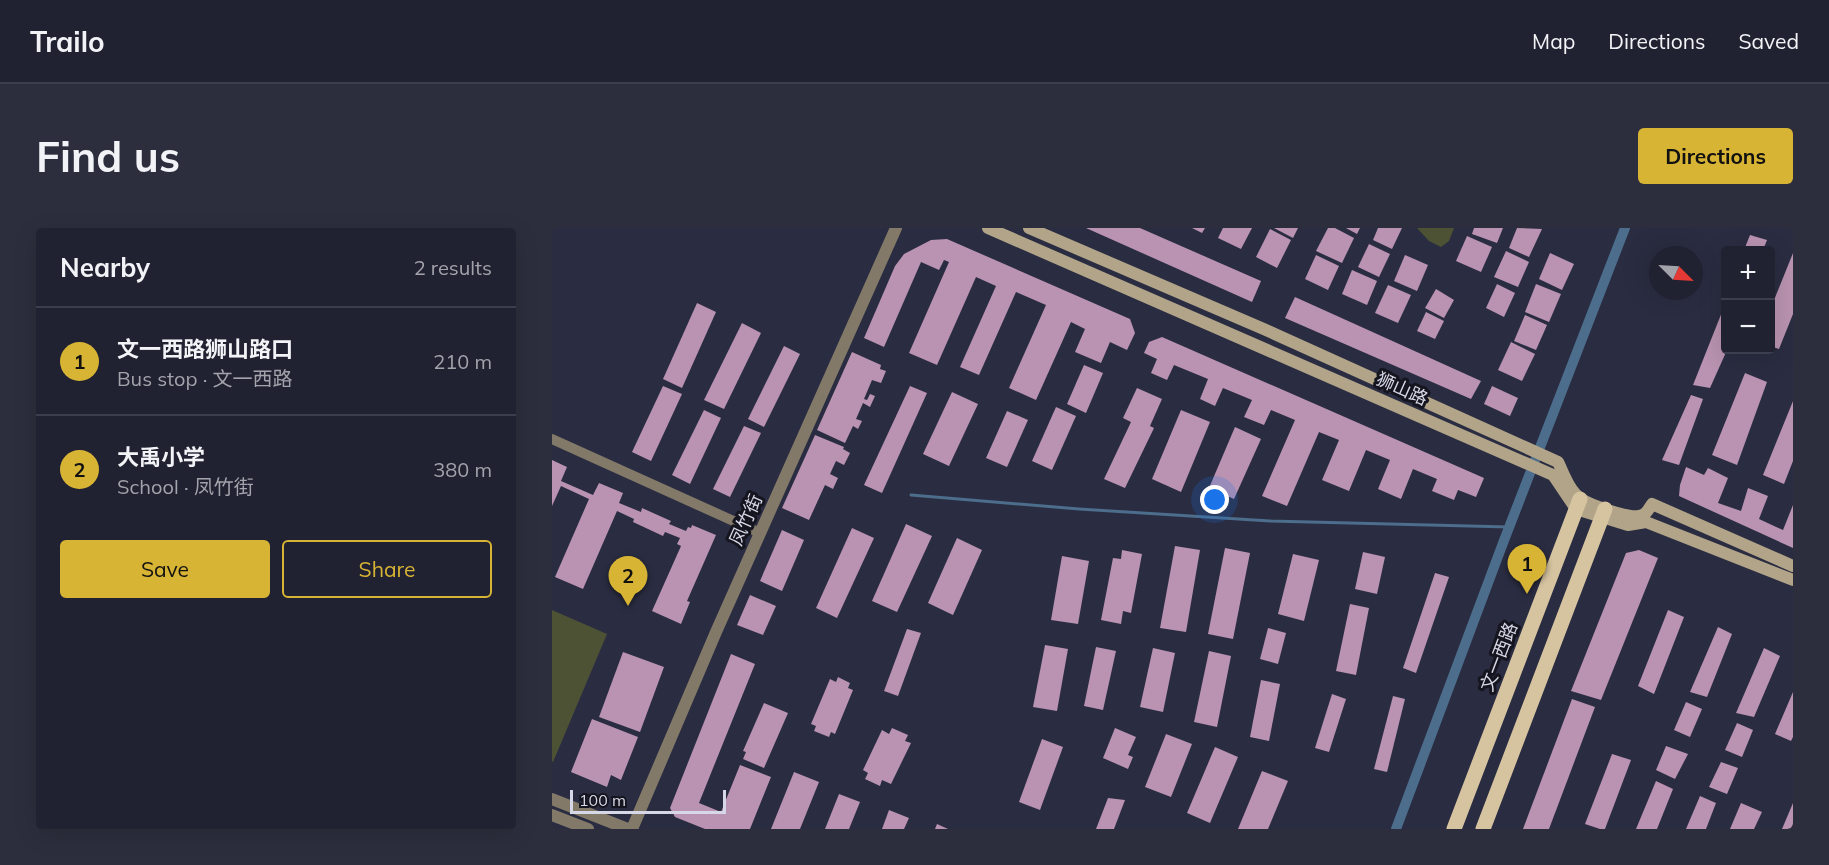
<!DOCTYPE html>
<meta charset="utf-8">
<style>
:root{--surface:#202131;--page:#2d2e3d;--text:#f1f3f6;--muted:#a2a3ab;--line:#3d3e4d;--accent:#d8b434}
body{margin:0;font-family:Mulish,"Noto Sans SC",sans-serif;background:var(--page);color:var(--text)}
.controls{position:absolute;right:18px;top:18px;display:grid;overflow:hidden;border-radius:6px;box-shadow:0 6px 24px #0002}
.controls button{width:54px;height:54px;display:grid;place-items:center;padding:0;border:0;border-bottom:2px solid var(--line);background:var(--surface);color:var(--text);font:30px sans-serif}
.compass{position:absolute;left:1097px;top:18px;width:54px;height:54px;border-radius:50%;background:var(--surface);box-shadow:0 6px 24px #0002;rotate:114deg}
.scale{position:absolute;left:18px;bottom:15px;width:156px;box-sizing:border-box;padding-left:6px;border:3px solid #d7d8e7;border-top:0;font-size:16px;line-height:21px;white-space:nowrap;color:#d7d8e7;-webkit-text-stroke:4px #15151f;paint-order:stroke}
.you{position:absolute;left:663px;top:272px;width:21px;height:21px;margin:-15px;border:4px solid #fff;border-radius:50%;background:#1a73e8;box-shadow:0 0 0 9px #1a73e833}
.badge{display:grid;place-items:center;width:39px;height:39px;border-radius:50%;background:var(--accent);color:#111;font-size:20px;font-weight:700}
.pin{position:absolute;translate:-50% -50px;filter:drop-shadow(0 2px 3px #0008)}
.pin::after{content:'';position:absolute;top:32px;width:21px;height:18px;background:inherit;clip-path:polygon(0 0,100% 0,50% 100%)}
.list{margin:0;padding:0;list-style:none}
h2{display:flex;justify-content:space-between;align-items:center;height:78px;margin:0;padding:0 24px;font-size:26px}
h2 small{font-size:20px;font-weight:400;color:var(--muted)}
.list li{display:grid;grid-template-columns:39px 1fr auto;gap:18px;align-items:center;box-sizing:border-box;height:108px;padding:0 24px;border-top:2px solid var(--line)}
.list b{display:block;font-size:22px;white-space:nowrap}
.list p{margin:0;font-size:20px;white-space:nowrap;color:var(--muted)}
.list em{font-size:20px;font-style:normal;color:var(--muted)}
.actions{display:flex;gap:12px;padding:18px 24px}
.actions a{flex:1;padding:14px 0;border:2px solid var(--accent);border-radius:6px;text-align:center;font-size:21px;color:var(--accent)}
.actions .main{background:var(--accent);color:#111}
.map{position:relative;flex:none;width:1241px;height:601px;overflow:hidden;border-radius:6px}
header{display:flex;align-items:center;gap:36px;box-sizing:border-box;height:84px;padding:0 30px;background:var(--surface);border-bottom:2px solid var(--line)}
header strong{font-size:28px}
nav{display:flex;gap:33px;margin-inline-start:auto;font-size:21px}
.intro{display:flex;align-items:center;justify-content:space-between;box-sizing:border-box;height:144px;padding:0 36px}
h1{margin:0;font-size:42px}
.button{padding:15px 27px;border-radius:6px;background:var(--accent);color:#111;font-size:21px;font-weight:700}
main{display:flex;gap:36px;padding:0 36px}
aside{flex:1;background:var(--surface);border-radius:6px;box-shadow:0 6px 24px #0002}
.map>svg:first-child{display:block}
.green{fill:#4e5235}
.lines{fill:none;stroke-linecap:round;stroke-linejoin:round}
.stream{stroke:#4c6d8b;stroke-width:3}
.canal{stroke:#4c6d8b;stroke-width:10}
.building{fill:#b993b1}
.minor{stroke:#827968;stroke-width:10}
.tertiary{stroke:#827968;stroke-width:12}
.secondary{stroke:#b1a488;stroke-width:12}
.primary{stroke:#d6c4a0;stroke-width:15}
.labels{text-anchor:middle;stroke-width:6;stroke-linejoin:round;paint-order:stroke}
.street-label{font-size:18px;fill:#d7d8e7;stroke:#15151f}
</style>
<header>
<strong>Trailo</strong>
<nav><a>Map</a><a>Directions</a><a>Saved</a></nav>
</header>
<div class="intro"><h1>Find us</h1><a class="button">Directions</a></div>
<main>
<aside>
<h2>Nearby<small>2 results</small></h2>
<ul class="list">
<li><span class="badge">1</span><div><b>文一西路狮山路口</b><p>Bus stop · 文一西路</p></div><em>210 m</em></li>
<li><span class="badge">2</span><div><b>大禹小学</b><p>School · 凤竹街</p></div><em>380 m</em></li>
</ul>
<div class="actions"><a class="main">Save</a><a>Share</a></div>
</aside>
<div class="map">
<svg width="1241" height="601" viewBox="0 0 1241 601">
<rect width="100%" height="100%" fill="#2a2c41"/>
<g class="green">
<polygon points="865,0 902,0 897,13 889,19 877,13"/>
<polygon points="0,382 55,406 1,534 0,533"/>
</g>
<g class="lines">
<polyline class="stream" points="359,267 527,281 718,293 957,299"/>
<polyline class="canal" points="844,601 951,315 1073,0"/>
</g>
<g class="building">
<polygon points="534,0 588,0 709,53 700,74"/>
<polygon points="640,0 653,0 650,5"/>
<polygon points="671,0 700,0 689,21 666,10"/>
<polygon points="722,0 746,0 741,10"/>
<polygon points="776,0 783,0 802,10 790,35 764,23"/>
<polygon points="794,0 808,0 805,6"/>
<polygon points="826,0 850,0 840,21 821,12"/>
<polygon points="922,0 951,0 945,15 920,6"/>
<polygon points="965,0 990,1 977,29 957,20"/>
<polygon points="718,1 739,12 725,40 704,29"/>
<polygon points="1198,7 1215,12 1211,22 1192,22"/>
<polygon points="915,8 940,19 929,44 904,33"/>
<polygon points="395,11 578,91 583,105 575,122 558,114 549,135 523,124 533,101 519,94 484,172 457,160 494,77 464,64 427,147 408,139 444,58 424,49 385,137 357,125 397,34 392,32 387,42 369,34 332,119 312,110 343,38 352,26 379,12"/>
<polygon points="817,16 838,26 827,49 806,39"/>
<polygon points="954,23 977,34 966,59 942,49"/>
<polygon points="998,25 1022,36 1010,62 987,51"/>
<polygon points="1241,25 1241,86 1227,121 1218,118 1218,82"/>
<polygon points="764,27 787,38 776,62 753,51"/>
<polygon points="853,27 876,37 865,63 842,53"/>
<polygon points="800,42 825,53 815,77 790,66"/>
<polygon points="945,56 963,65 952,89 934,80"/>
<polygon points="984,56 1009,66 997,94 973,84"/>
<polygon points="836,57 859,67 846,95 823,85"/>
<polygon points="884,61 902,72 892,90 873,80"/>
<polygon points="743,69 929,153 919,171 733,90"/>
<polygon points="145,75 164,84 130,160 111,151"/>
<polygon points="874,84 892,93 883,111 865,103"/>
<polygon points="1170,84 1174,86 1175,122 1158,160 1141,157"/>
<polygon points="973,87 995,97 984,122 962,113"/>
<polygon points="190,95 209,105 172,181 152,172"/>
<polygon points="610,109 932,250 924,269 906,262 902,272 880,263 885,251 861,241 849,271 826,261 838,232 814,222 797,263 770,252 787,212 767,204 735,278 710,268 743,192 719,182 712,197 692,189 700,172 671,160 663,178 648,171 656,151 622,137 615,152 599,145 605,131 592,125 597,114"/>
<polygon points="959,114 983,126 970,153 946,142"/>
<polygon points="232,118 248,126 212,199 196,191"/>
<polygon points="300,124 329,137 328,141 334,143 329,155 320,152 312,171 315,172 318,166 323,168 318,179 311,175 304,191 310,193 306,201 301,198 293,215 265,202"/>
<polygon points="532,137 551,145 534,185 515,176"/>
<polygon points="1193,145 1215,154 1185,237 1160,227"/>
<polygon points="111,158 130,166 99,233 80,224"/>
<polygon points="358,158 375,165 330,265 312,257"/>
<polygon points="940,158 966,170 958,188 932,176"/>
<polygon points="585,160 610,171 598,198 602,200 573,260 552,251 579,194 571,190"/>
<polygon points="400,164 426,176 397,238 371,226"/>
<polygon points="1139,167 1151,171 1127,237 1110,232"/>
<polygon points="1241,173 1241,233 1232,256 1211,247"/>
<polygon points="504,179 524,188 500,242 480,233"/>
<polygon points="152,182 169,190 138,256 120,247"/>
<polygon points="629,182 658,194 629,264 600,251"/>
<polygon points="455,183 476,192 455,239 434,230"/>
<polygon points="192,198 209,205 178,269 161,261"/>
<polygon points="683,199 709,211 682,271 657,260"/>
<polygon points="263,207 292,219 291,221 298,225 292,237 284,233 278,246 286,250 281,261 273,257 257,292 230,280"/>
<polygon points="0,232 15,239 9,253 41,267 47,255 71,265 67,275 89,284 90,280 119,293 117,296 134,303 136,299 139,300 140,297 164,307 135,373 138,374 129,396 100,383 129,318 125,316 128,310 113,304 111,308 81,294 82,291 65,283 31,361 3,349 37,271 9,258 0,278"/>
<polygon points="1134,239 1152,247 1156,240 1176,250 1166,275 1189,283 1196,260 1216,268 1207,291 1231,302 1241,277 1241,320 1127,268 1128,257"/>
<polygon points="354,296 380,308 345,384 320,373"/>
<polygon points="300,300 322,310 285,390 264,380"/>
<polygon points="230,302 252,312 230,363 208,353"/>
<polygon points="405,310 430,322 401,387 376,375"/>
<polygon points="623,318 648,322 634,404 608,400"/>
<polygon points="673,320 698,325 681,411 656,406"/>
<polygon points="570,322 590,326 579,385 571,383 569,396 549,392 561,330 569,331"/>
<polygon points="1087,322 1106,330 1049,472 1019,463 1074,325"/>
<polygon points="811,324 833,329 825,366 803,361"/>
<polygon points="741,326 767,332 752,393 726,386"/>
<polygon points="510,328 537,333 526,396 499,392"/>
<polygon points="883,345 897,349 864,445 851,440"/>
<polygon points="198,367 224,378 211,407 185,397"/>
<polygon points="798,376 817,380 804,447 784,443"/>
<polygon points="1116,382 1132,389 1102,466 1086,458"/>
<polygon points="1166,399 1180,406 1155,469 1138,464"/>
<polygon points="716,400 734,405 726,436 708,431"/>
<polygon points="355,401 369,405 346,468 332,463"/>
<polygon points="493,417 516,421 505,483 481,479"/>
<polygon points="544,419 564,423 551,482 532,478"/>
<polygon points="601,420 623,425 611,484 588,479"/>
<polygon points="1212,420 1228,428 1202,489 1184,485"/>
<polygon points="657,423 679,428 665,499 642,494"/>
<polygon points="71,424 112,439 88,504 47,489"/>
<polygon points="179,426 203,436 147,575 169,584 188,537 219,549 198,601 153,601 123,589 118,580"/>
<polygon points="286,449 298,455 296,460 301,462 283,506 279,504 277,509 262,503 264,498 259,496 278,451 284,454"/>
<polygon points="709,452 728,456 717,513 698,509"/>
<polygon points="1241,464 1241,509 1239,513 1223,506"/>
<polygon points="780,466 794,471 777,524 763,520"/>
<polygon points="841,468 853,471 835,544 822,541"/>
<polygon points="1020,471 1043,479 997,601 971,601"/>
<polygon points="1134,474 1150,481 1138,509 1122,502"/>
<polygon points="212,475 236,485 212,540 191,531 194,524 191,523"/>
<polygon points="40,491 86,509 69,552 59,547 55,559 19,544"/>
<polygon points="1185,495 1201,502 1190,529 1173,522"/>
<polygon points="340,500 356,507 353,513 359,515 339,556 330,552 328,558 313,551 316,545 311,542 330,502 337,506"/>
<polygon points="563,500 584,509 576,527 581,529 576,541 551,530"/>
<polygon points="614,506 640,516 619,569 593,559"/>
<polygon points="490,511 511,519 488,582 467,574"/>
<polygon points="1114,518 1136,526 1123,551 1104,542"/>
<polygon points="663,519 686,529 658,595 635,585"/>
<polygon points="1060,526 1079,532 1053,601 1048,601 1033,596"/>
<polygon points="1169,534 1186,540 1175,566 1157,559"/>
<polygon points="710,543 736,553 716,601 686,601"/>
<polygon points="242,544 267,554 248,601 219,601"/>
<polygon points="1104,553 1121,561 1105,601 1084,601"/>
<polygon points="287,566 308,574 297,601 273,601"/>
<polygon points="1148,568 1164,575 1154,601 1134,601"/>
<polygon points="556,570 573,572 562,601 544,601"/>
<polygon points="1189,575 1210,584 1202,601 1178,601"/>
<polygon points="1241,575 1241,601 1230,601"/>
<polygon points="337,582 357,590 352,601 330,601"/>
<polygon points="385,596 396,601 383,601"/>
</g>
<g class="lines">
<polyline class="minor" points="0,211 208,305"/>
<g class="tertiary">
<polyline points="0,571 76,601"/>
<polyline points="0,587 36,601"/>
<polyline points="80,601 164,404 344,0"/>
</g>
<g class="secondary">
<polyline points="436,0 1001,247 1024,281 1076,297 1094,294 1241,352"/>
<path d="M477 0 714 102 1006 234C1012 246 1017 262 1028 270 1037 277 1076 290 1087 288 1094 287 1096 282 1100 276L1241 338"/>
</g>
<g class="primary">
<polyline points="902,601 1028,271"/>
<polyline points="931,601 1053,281"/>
</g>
</g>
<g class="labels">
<g class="street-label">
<text transform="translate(850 161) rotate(24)" y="6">狮山路</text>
<text transform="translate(194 292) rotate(-66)" y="6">凤竹街</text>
<text transform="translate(947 429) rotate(-69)" y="6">文一西路</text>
</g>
</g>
</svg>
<div class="controls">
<button>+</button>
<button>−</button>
</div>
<svg class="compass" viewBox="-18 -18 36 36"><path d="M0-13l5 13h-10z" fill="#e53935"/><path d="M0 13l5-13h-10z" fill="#a2a3ab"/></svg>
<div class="scale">100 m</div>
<div class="you"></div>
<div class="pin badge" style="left:975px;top:366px">1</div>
<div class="pin badge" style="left:76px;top:378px">2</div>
</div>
</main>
